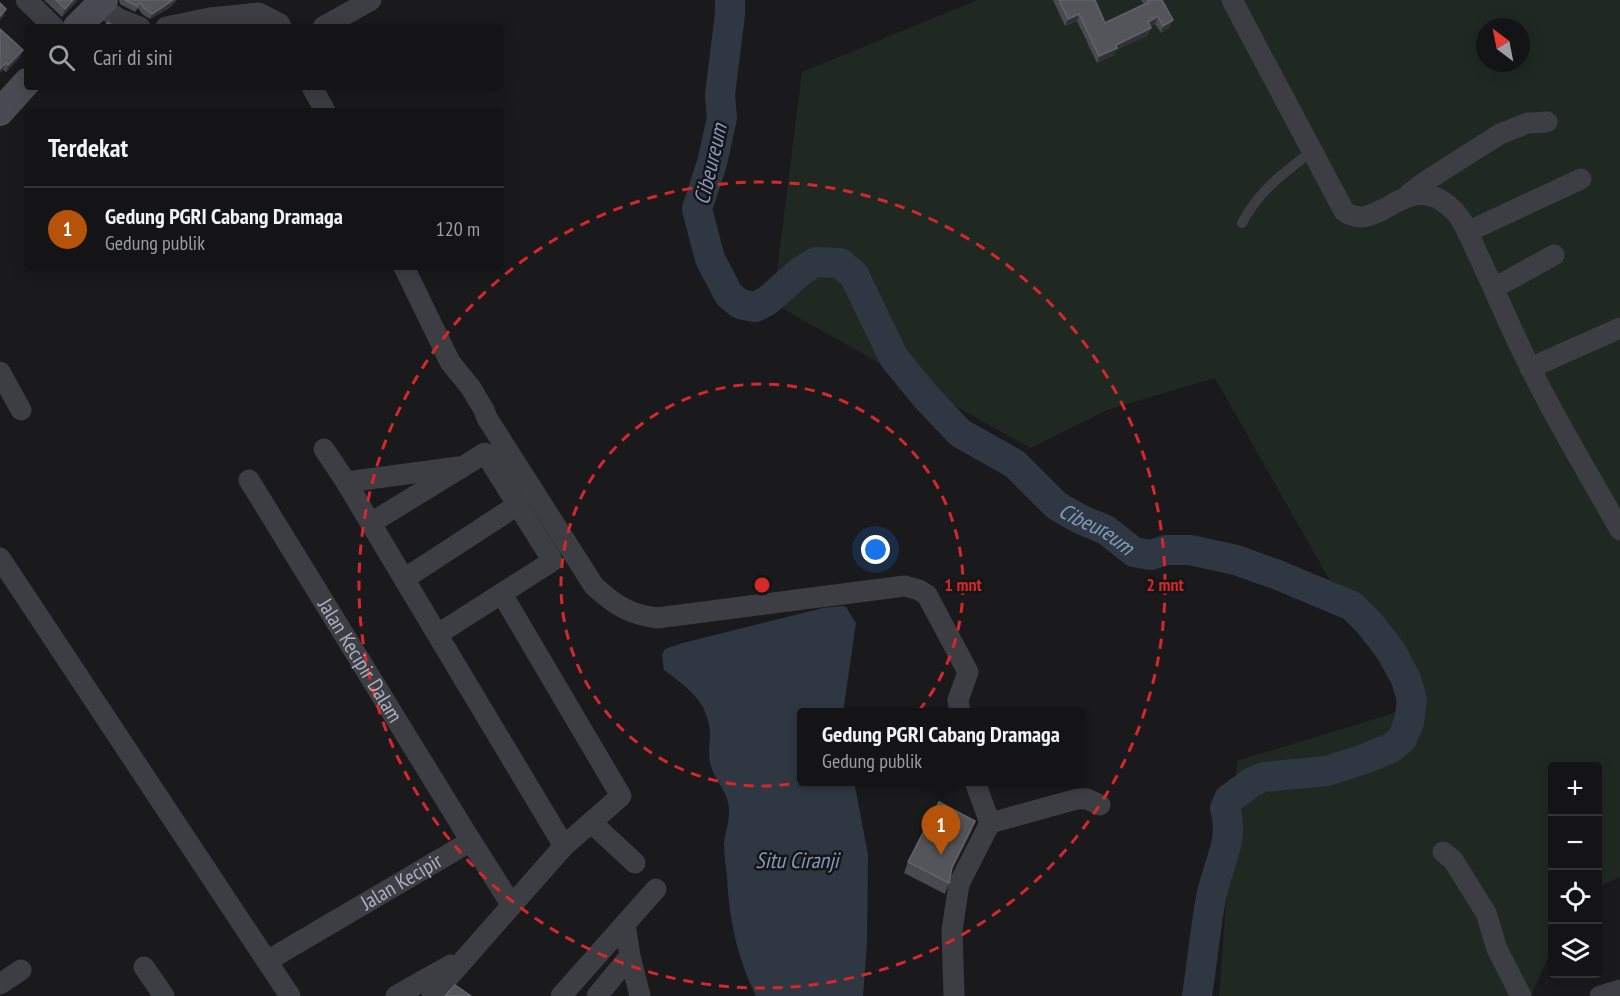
<!DOCTYPE html>
<html lang="id">
<meta charset="utf-8">
<style>
:root{--surface:#141416;--page:#1d1d1f;--text:#f1f3f6;--muted:#9d9ea1;--line:#333335;--accent:#b45309}
body{margin:0;font-family:"PT Sans Narrow",sans-serif;background:var(--page);color:var(--text)}
.controls{position:absolute;right:18px;bottom:18px;display:grid;overflow:hidden;border-radius:6px;box-shadow:0 3px 15px #0003}
.controls button{width:54px;height:54px;display:grid;place-items:center;padding:0;border:0;border-bottom:2px solid var(--line);background:var(--surface);color:var(--text);font:30px sans-serif}
.compass{position:absolute;left:1476px;top:18px;width:54px;height:54px;border-radius:50%;background:var(--surface);box-shadow:0 3px 15px #0003;rotate:328deg}
.you{position:absolute;left:876px;top:550px;width:21px;height:21px;margin:-15px;border:4px solid #fff;border-radius:50%;background:#1a73e8;box-shadow:0 0 0 9px #1a73e833}
.badge{display:grid;place-items:center;width:39px;height:39px;border-radius:50%;background:var(--accent);color:#fff;font-size:20px;font-weight:700}
.pin{position:absolute;translate:-50% -50px;filter:drop-shadow(0 2px 3px #0008)}
.pin::after{content:'';position:absolute;top:32px;width:21px;height:18px;background:inherit;clip-path:polygon(0 0,100% 0,50% 100%)}
.popup{position:absolute;left:797px;top:708px;width:288px;height:78px;box-sizing:border-box;display:grid;place-content:center;border-radius:6px;background:var(--surface);filter:drop-shadow(0 2px 4px #0005);font-size:20px;white-space:nowrap;color:var(--muted)}
.popup b{font-size:22px;color:var(--text)}
.popup::after{content:'';position:absolute;left:50%;top:100%;margin-left:-12px;border:12px solid transparent;border-top-color:var(--surface)}
.list{margin:0;padding:0;list-style:none}
h2{display:flex;justify-content:space-between;align-items:center;height:78px;margin:0;padding:0 24px;font-size:26px}
h2 small{font-size:20px;font-weight:400;color:var(--muted)}
.list li{display:grid;grid-template-columns:39px 1fr auto;gap:18px;align-items:center;box-sizing:border-box;height:84px;padding:0 24px;border-top:2px solid var(--line)}
.list b{display:block;font-size:22px;white-space:nowrap}
.list p{margin:0;font-size:20px;white-space:nowrap;color:var(--muted)}
.list em{font-size:20px;font-style:normal;color:var(--muted)}
.icon{flex:none;width:33px;height:33px;fill:none;stroke:currentColor;stroke-width:2;stroke-linecap:round;stroke-linejoin:round}
.map{position:relative;flex:none;width:1620px;height:996px;overflow:hidden}
.search{position:absolute;background:var(--surface);box-shadow:0 3px 15px #0003;left:24px;top:24px;width:480px;height:66px;display:flex;align-items:center;gap:15px;box-sizing:border-box;padding:0 21px;border-radius:6px;color:var(--muted);font-size:22px}
.panel{position:absolute;background:var(--surface);box-shadow:0 3px 15px #0003;left:24px;top:108px;width:480px;height:162px;border-radius:6px}
.map>svg:first-child{display:block}
.green{fill:#1f2922;fill-rule:evenodd}
.water{fill:#2f3842}
.lines{fill:none;stroke-linecap:round;stroke-linejoin:round}
.river{stroke:#2f3842;stroke-width:30}
.lane{stroke:#3d3d44;stroke-width:10}
.street{stroke:#3d3d44;stroke-width:21}
.secondary{stroke:#494a52;stroke-width:28}
.wall{fill:#494a4f}
.shaded-wall{fill:#323236}
.building{fill:#54555b;stroke:#62636a;stroke-width:1.5}
.ring{fill:none;stroke:#d62828;stroke-width:3;stroke-dasharray:10 8}
.labels{text-anchor:middle;stroke-width:5;stroke-linejoin:round;paint-order:stroke}
.street-label{font-size:21px;fill:#acafbd;stroke:#151518}
.water-label{font-size:22px;font-style:italic;fill:#8199ba;stroke:#151518}
.centre{fill:#d62828;stroke:#151518;stroke-width:3}
.ring-label{font-size:18px;text-anchor:middle;font-weight:bold;fill:#d62828;stroke:#151518;stroke-width:5;stroke-linejoin:round;paint-order:stroke}
</style>
<div class="map">
<svg width="1620" height="996" viewBox="0 0 1620 996">
<rect width="100%" height="100%" fill="#1a1a1d"/>
<path class="green" d="M978 0H1620V877L1598 887V766H1552V949L1531 996H1219L1237 761 1407 709 1341 600 1215 378 1107 410 1030 448 773 303 802 72ZM1485 27H1521V63H1485Z"/>
<path class="water" d="M841 606 846 607 856 623 843 712H802V782H853L855 786 868 855 867 943 863 996H756C737 957 729 919 727 876 726 866 724 855 724 844 725 832 730 820 729 808 728 791 713 779 710 762 707 749 712 737 709 725 705 699 684 685 664 670L662 655 665 649 683 643 823 608Z"/>
<g class="lines">
<path class="river" id="s1" d="M730 0V14L720 95 722 118 712 163 697 209 710 259 729 295 740 304 755 307 767 301 801 271 816 262 840 263 854 275 894 358 927 398 960 433 1015 464 1057 506 1080 519 1106 530 1134 552 1151 555 1166 550H1190L1236 560 1278 575 1352 606 1369 623 1391 651 1406 679 1412 700 1409 722 1402 739 1391 748 1364 759 1327 771 1264 777 1252 782 1229 799 1225 808C1235 840 1217 866 1211 898 1205 931 1202 964 1197 996"/>
<path class="lane" d="M1242 223C1261 188 1282 175 1312 151"/>
<g class="street">
<polyline points="26,0 54,27"/>
<path d="M1232 0 1344 211C1378 237 1407 166 1451 208 1464 219 1471 240 1478 255 1496 292 1511 330 1530 367 1557 423 1590 476 1620 530"/>
<polyline points="99,5 119,19 140,27"/>
<polyline points="166,27 210,18 259,13 280,24 281,27"/>
<polyline points="323,27 371,0"/>
<polyline points="312,87 325,111"/>
<polyline points="1408,195 1426,181 1500,134 1528,123 1547,122"/>
<polyline points="1467,232 1581,179"/>
<path d="M404 267 450 362 471 388 484 410 487 418 594 586C615 605 628 614 657 618L905 586 919 590 927 595 968 672 958 700 960 712"/>
<polyline points="1494,288 1554,255"/>
<polyline points="1530,368 1620,328"/>
<polyline points="0,372 21,410"/>
<polyline points="324,449 346,482"/>
<polyline points="459,467 346,482 564,846"/>
<path id="s2" d="M249 480 471 841"/>
<polyline points="371,523 485,453 551,558 551,562 438,634"/>
<polyline points="0,558 290,996"/>
<polyline points="404,579 519,504"/>
<polyline points="592,823 635,863"/>
<polyline points="990,823 1077,799 1087,799 1100,805"/>
<polyline points="1443,852 1453,860 1486,913 1497,949 1521,996"/>
<polyline points="625,924 630,956 640,996"/>
<path id="s3" d="M267 961 471 841 511 904"/>
<polyline points="144,967 164,996"/>
<polyline points="0,984 21,970"/>
<polyline points="396,996 451,965"/>
<polyline points="432,996 564,846 621,796 502,594"/>
<polyline points="561,996 656,889"/>
<polyline points="597,996 630,956"/>
<polyline points="954,996 952,930 959,884 990,823 975,782"/>
<polyline points="1600,996 1620,990"/>
</g>
<g class="secondary">
<polyline points="77,27 104,0"/>
<polyline points="0,112 27,82"/>
</g>
</g>
<g class="wall">
<polygon points="44,0 78,0 62,17"/>
<polygon points="119,0 177,0 169,8 150,19 142,14 138,8 135,12 120,4"/>
<polygon points="1053,0 1095,0 1105,23 1144,4 1141,0 1162,0 1170,27 1161,33 1155,24 1150,26 1148,35 1116,50 1114,55 1097,63 1077,21 1065,26"/>
<polygon points="0,29 23,50 20,57 6,72 3,70"/>
<polygon points="971,832 951,872 949,883 945,894 904,873 908,862"/>
</g>
<g class="shaded-wall">
<polygon points="73,0 78,0 62,17 65,9"/>
<polygon points="173,0 177,0 169,8 150,19 152,14"/>
<polygon points="6,9 4,16 0,20 0,16"/>
<polygon points="1079,14 1077,21 1065,26 1068,19"/>
<polygon points="1158,16 1155,24 1145,29 1148,22"/>
<polygon points="1173,20 1170,27 1161,33 1163,26"/>
<polygon points="1151,28 1148,35 1116,50 1114,55 1097,63 1099,56 1116,45"/>
<polygon points="23,50 20,57 6,72 8,65"/>
<polygon points="6,63 3,70 0,73 0,69"/>
<polygon points="975,821 971,832 947,879 952,867"/>
</g>
<g class="building">
<polygon points="56,0 73,0 65,9"/>
<polygon points="125,0 173,0 152,14 144,8 140,2 137,6"/>
<polygon points="1059,0 1095,0 1105,23 1149,2 1148,0 1162,0 1173,20 1163,26 1158,16 1148,22 1151,28 1116,45 1117,48 1099,56 1079,14 1068,19"/>
<polygon points="0,3 6,9 0,16"/>
<polygon points="108,22 115,27 104,27"/>
<polygon points="0,29 23,50 8,65 6,63 0,69"/>
<polygon points="939,802 975,821 952,867 949,883 908,862"/>
<polygon points="455,985 471,996 445,996"/>
</g>
<g class="ring">
<circle cx="762" cy="585" r="201"/>
<circle cx="762" cy="585" r="403"/>
</g>
<g class="labels">
<g class="street-label">
<text dy="7" stroke="none"><textPath href="#s2" startOffset="212">Jalan Kecipir Dalam</textPath></text>
<text dy="7" stroke="none"><textPath href="#s3" startOffset="156">Jalan Kecipir</textPath></text>
</g>
<g class="water-label">
<text transform="translate(710 164) rotate(-77)" y="8">Cibeureum</text>
<text dy="8" stroke="none"><textPath href="#s1" startOffset="814">Cibeureum</textPath></text>
<text x="797" y="868">Situ Ciranji</text>
</g>
</g>
<circle cx="762" cy="585" r="9" class="centre"/>
<g class="ring-label">
<text x="963" y="591">1 mnt</text>
<text x="1165" y="591">2 mnt</text>
</g>
</svg>
<div class="controls">
<button>+</button>
<button>−</button>
<button><svg class="icon" aria-label="locate" viewBox="0 0 24 24"><circle cx="12" cy="12" r="6"/><path d="M12 2v4M12 18v4M2 12h4M18 12h4"/></svg></button>
<button><svg class="icon" aria-label="layers" viewBox="0 0 24 24"><path d="M12 4l9 5-9 5-9-5zM3 14l9 5 9-5"/></svg></button>
</div>
<svg class="compass" viewBox="-18 -18 36 36"><path d="M0-13l5 13h-10z" fill="#e53935"/><path d="M0 13l5-13h-10z" fill="#9d9ea1"/></svg>
<div class="you"></div>
<div class="pin badge" style="left:941px;top:855px">1</div>
<div class="popup"><b>Gedung PGRI Cabang Dramaga</b>Gedung publik</div>
<div class="search"><svg class="icon" aria-label="search" viewBox="0 0 24 24"><circle cx="10" cy="10" r="6"/><path d="M15 15l6 6"/></svg>Cari di sini</div>
<section class="panel">
<h2>Terdekat<small></small></h2>
<ul class="list">
<li><span class="badge">1</span><div><b>Gedung PGRI Cabang Dramaga</b><p>Gedung publik</p></div><em>120 m</em></li>
</ul>
</section>
</div>
